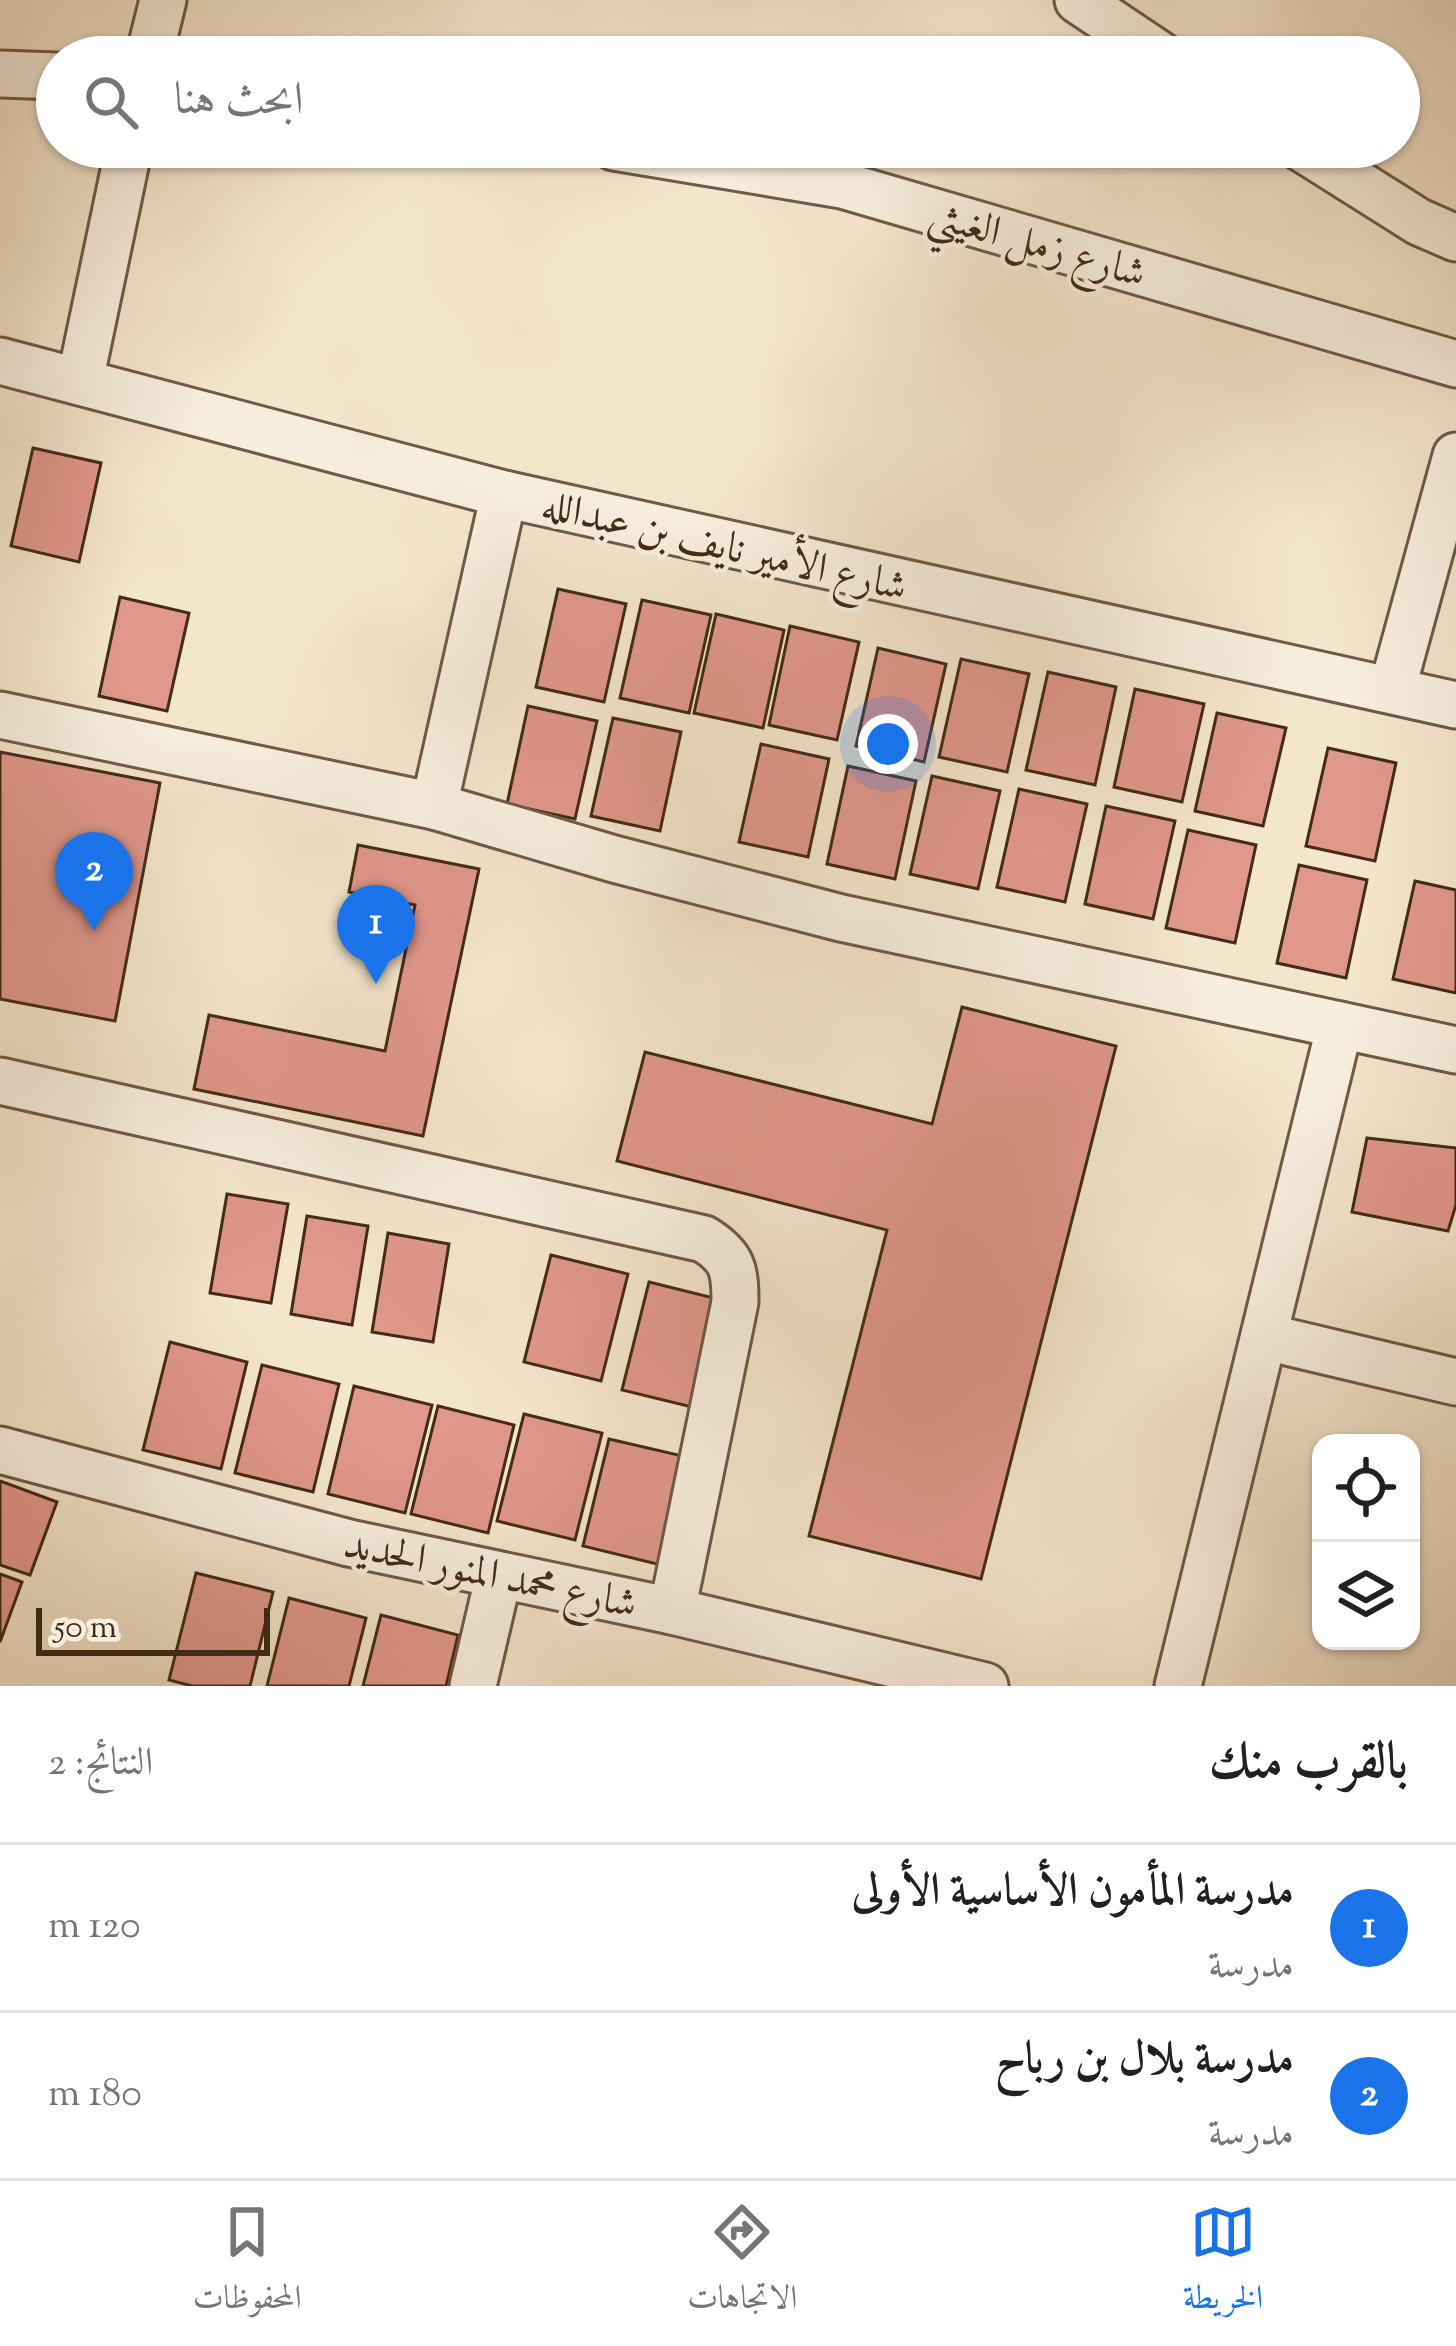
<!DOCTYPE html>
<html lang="ar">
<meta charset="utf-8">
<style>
:root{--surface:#fff;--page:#f2f2f2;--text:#202124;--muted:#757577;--line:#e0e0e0;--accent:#1a73e8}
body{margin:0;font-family:"Sorts Mill Goudy",Amiri,serif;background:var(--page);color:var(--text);direction:rtl}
.controls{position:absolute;right:36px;bottom:36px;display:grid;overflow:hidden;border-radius:24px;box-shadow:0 3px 9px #0004}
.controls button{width:108px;height:108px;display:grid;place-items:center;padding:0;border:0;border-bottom:3px solid var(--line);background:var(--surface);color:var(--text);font:60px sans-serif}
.scale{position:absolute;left:36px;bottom:30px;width:234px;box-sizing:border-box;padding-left:12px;border:6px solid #432b15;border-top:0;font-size:33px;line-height:42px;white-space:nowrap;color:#432b15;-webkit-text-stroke:9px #f8eede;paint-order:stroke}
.you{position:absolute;left:888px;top:744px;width:42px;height:42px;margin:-30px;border:9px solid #fff;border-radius:50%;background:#1a73e8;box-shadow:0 0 0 18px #1a73e833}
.badge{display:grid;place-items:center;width:78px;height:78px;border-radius:50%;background:var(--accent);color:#fff;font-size:39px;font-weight:700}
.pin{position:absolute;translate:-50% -99px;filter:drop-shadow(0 3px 6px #0008)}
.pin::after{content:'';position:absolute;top:63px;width:42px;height:36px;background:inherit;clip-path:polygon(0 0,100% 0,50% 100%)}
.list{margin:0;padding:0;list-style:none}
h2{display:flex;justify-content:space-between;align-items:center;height:156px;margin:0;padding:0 48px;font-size:51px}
h2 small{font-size:39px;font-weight:400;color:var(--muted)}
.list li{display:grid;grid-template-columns:78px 1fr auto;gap:36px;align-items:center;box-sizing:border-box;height:168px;padding:0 48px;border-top:3px solid var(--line)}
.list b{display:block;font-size:45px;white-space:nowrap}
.list p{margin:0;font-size:39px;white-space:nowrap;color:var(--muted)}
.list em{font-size:39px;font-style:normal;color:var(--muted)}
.icon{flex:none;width:66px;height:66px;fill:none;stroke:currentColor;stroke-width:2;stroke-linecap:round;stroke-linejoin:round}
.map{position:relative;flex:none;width:1456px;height:1686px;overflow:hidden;direction:ltr}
.search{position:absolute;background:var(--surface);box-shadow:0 3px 9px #0004;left:36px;right:36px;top:36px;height:132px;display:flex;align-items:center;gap:30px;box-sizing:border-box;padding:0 42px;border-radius:66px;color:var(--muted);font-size:45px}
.sheet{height:492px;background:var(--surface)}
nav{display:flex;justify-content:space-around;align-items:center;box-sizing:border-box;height:168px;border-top:3px solid var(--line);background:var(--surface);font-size:33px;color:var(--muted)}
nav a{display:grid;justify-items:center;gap:6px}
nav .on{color:var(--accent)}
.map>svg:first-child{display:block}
.building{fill:#e0978c;stroke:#432b15;stroke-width:3}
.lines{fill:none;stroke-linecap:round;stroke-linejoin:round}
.minor-casing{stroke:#6f5a43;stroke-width:51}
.minor{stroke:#f8eede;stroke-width:45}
.labels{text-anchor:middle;stroke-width:9;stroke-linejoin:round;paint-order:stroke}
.street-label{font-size:42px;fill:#432b15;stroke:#f8eede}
</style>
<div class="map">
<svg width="1456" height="1686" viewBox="0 0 1456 1686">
<rect width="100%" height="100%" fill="#f4e5cd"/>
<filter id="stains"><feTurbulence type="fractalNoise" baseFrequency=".00167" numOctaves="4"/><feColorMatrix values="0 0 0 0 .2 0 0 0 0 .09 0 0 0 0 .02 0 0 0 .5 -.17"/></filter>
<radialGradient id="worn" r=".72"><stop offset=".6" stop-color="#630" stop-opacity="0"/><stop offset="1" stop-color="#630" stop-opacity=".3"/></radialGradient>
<g class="building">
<polygon points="33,448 101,463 79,562 11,546"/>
<polygon points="558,589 626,604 604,702 536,687"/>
<polygon points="120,597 189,613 167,711 99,696"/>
<polygon points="642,600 711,615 689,713 620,698"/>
<polygon points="716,614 784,630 763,728 694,713"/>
<polygon points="790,626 859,642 837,740 769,725"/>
<polygon points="878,648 946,664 924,762 856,746"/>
<polygon points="961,659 1029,674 1007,772 939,757"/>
<polygon points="1048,672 1116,687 1095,785 1026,770"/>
<polygon points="1135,689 1204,704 1182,802 1114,787"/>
<polygon points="528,706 597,721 575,819 507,804"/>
<polygon points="1217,713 1286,728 1263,826 1195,811"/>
<polygon points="613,718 681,732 660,831 591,816"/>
<polygon points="761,744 829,759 808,857 739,842"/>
<polygon points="1328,748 1396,763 1375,861 1306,846"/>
<polygon points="0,752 160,783 115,1021 0,999"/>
<polygon points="848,766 916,781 895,879 827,864"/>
<polygon points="932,776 1000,791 978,889 910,874"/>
<polygon points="1019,789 1087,804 1065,902 997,887"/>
<polygon points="1106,806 1175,821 1153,919 1085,904"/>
<polygon points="1188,830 1256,845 1235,943 1166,928"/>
<polygon points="358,845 479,869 423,1136 194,1089 209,1015 385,1051 415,905 349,892"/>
<polygon points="1299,865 1367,880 1346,978 1277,963"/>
<polygon points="1415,881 1456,890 1456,993 1393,979"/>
<polygon points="962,1007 1116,1046 981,1579 809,1536 887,1230 617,1161 645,1052 932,1124"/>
<polygon points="1367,1138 1456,1148 1456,1205 1448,1231 1352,1212"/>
<polygon points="227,1194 288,1204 271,1303 210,1293"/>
<polygon points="307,1216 368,1226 352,1325 291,1314"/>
<polygon points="388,1233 449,1244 433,1342 372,1332"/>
<polygon points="551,1255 628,1274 601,1381 524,1362"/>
<polygon points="649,1282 726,1301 700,1409 622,1390"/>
<polygon points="170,1342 247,1362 221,1469 143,1450"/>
<polygon points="262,1365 339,1384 313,1492 235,1473"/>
<polygon points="354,1386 432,1405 405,1513 328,1494"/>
<polygon points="438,1406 514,1425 488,1533 411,1514"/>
<polygon points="524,1414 602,1433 575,1540 497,1521"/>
<polygon points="609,1439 687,1457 661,1565 583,1546"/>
<polygon points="0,1481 57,1502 30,1575 0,1565"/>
<polygon points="196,1573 273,1592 250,1686 192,1686 169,1680"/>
<polygon points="0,1574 22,1582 0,1642"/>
<polygon points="289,1598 366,1618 349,1686 267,1686"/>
<polygon points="381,1615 458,1635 446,1686 363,1686"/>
</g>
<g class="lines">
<defs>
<g id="minor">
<polyline points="1078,0 1163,57"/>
<polyline points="149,57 163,0"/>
<polyline points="0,74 57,76"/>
<polyline points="614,147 842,185 1456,364"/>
<polyline points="1300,147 1419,222 1456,238"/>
<polyline points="0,361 504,494 1456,705"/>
<polyline points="80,381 129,147"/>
<polyline points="1392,690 1456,456"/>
<polyline points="0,715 434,806 614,859 841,918 1456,1050"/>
<polyline points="434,806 504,494"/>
<path d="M0 1081 704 1239C733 1257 735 1270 735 1302L672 1611"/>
<polyline points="1266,1337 1456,1382"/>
<polyline points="0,1450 349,1543 672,1611 985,1686"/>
<polyline points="473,1686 499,1575"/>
<polyline points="1178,1686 1340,1025"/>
</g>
</defs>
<use href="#minor" class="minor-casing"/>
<use href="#minor" class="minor"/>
</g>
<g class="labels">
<g class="street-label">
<text transform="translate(1038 242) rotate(16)" y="15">شارع زمل الغيثي</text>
<text transform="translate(725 544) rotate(13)" y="15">شارع الأمير نايف بن عبدالله</text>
<text transform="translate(491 1572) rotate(12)" y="15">شارع محمد المنور الحديد</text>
</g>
</g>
<rect width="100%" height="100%" filter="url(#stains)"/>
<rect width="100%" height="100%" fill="url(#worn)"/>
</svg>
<div class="controls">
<button><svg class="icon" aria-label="locate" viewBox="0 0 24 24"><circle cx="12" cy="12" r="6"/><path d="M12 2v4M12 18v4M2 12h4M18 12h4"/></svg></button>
<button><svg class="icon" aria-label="layers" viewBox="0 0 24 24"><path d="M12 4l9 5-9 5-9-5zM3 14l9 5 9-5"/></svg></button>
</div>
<div class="scale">50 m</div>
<div class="you"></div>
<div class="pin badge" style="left:376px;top:984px">1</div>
<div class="pin badge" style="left:94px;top:931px">2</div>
<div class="search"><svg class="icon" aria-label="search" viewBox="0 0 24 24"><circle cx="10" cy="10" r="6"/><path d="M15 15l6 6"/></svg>ابحث هنا</div>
</div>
<section class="sheet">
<h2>بالقرب منك<small>النتائج: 2</small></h2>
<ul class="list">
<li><span class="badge">1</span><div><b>مدرسة المأمون الأساسية الأولى</b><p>مدرسة</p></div><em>120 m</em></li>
<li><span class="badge">2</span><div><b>مدرسة بلال بن رباح</b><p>مدرسة</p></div><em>180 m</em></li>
</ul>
</section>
<nav>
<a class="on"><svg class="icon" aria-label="map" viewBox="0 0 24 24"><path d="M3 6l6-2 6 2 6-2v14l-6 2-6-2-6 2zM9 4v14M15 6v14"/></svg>الخريطة</a>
<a><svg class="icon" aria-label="directions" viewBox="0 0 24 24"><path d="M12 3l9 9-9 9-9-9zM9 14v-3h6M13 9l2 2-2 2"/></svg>الاتجاهات</a>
<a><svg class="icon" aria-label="saved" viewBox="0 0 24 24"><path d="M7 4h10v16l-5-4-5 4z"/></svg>المحفوظات</a>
</nav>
